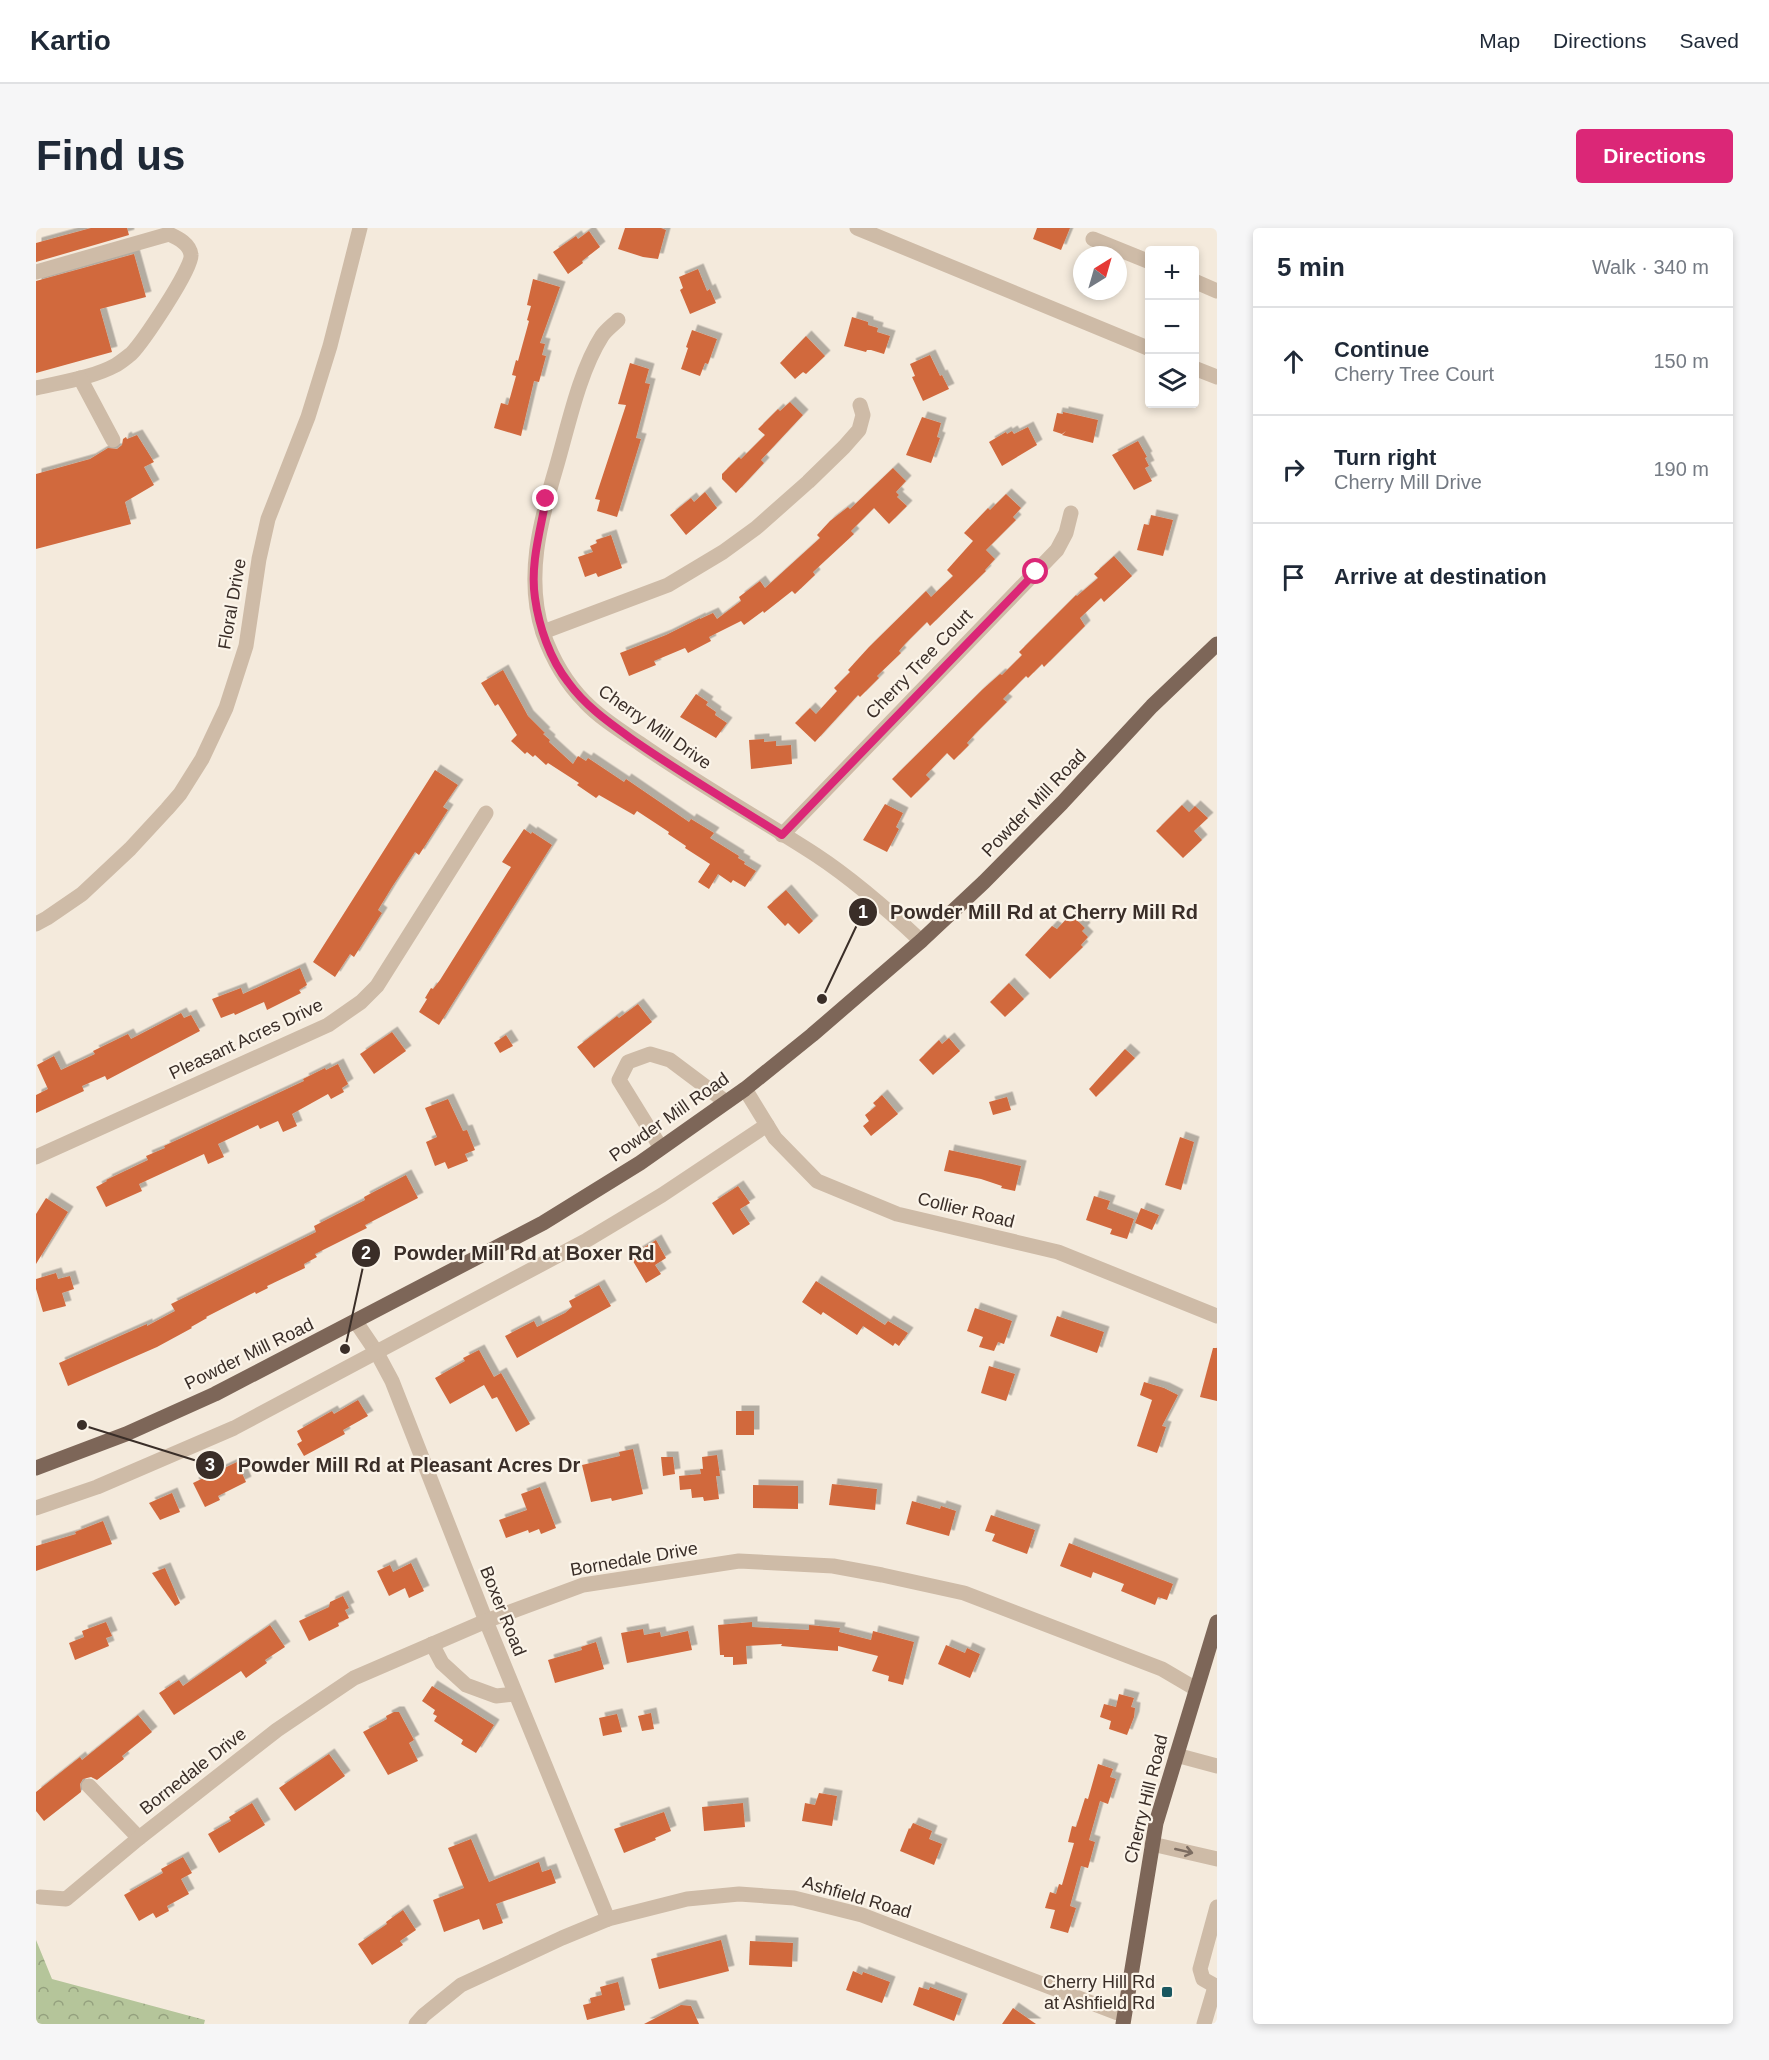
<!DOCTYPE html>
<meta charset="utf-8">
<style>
:root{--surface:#fff;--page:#f6f6f7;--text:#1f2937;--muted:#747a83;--line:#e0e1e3;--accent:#db2777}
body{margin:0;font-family:Arial,sans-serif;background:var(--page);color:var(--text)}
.controls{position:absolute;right:18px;top:18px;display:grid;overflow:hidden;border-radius:6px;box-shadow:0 3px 9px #0003}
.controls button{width:54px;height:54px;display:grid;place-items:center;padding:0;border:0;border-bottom:2px solid var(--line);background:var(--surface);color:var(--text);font:30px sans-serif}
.compass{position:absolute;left:1037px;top:18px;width:54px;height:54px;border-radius:50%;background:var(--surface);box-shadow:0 3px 9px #0003;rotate:37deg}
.stop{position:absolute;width:18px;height:18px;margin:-14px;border:4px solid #db2777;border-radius:50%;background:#fff}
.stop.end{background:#db2777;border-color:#fff;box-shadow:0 2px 6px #0008}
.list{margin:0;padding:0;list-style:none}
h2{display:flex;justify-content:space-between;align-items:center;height:78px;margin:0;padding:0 24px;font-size:26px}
h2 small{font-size:20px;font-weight:400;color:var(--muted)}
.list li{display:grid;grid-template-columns:39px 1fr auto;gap:18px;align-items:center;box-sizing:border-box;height:108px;padding:0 24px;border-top:2px solid var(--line)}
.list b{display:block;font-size:22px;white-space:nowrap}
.list p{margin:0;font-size:20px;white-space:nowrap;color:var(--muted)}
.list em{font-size:20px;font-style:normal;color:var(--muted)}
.icon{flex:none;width:33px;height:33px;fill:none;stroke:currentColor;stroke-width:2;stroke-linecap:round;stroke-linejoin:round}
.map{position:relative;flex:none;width:1181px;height:1796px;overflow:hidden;border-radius:6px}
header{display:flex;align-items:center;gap:36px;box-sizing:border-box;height:84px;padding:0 30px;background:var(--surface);border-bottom:2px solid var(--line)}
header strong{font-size:28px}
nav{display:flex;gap:33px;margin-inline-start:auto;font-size:21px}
.intro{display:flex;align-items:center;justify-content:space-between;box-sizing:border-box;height:144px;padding:0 36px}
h1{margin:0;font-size:42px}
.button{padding:15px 27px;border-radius:6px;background:var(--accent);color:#fff;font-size:21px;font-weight:700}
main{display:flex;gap:36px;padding:0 36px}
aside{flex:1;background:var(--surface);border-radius:6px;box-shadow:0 3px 9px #0003}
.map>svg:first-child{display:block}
.forest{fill:url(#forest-crowns)}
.building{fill:#d1693e;filter:url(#shadow)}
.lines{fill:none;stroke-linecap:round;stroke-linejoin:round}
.minor{stroke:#cebba7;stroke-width:15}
.major{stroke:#7d6658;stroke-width:15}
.oneway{stroke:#7d6d61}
.route{stroke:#db2777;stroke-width:8}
.poi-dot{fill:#195760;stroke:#fbf4e9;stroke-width:2}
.labels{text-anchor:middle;stroke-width:4.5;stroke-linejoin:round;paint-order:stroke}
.street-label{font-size:18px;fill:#3a2e28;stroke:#fbf4e9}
.poi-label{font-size:18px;fill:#3a2e28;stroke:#fbf4e9;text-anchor:end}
.leader{fill:none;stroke:#3a2e28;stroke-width:2}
.callout-dot{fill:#3a2e28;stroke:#fbf4e9;stroke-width:2}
.mark-label{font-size:18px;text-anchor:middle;font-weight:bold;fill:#fff}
.callout-label{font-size:20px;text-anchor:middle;font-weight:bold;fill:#3a2e28;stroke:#fbf4e9;stroke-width:4.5;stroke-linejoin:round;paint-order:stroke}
</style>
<header>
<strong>Kartio</strong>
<nav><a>Map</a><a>Directions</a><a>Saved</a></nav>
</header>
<div class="intro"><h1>Find us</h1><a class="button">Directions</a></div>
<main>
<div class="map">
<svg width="1181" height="1796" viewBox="0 0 1181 1796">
<defs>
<pattern id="forest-crowns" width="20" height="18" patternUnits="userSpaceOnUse" patternTransform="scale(1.5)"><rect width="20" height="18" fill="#b5c59a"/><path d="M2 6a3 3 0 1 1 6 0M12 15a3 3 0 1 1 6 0" fill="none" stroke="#94a07e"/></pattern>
<filter id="shadow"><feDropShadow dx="5.5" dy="-5.5" stdDeviation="0" flood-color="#0004"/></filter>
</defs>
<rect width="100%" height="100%" fill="#f4eadc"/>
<polygon class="forest" points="0,1712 16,1751 169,1792 168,1796 0,1796"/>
<g class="building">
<polygon points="55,0 91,0 93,7 0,34 0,15"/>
<polygon points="589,0 625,0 630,2 622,31 607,29 582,21"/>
<polygon points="1001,0 1034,0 1025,22 997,11"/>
<polygon points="553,3 564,19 546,33 547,35 532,46 517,24 540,8 542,11"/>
<polygon points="98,26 110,69 64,81 76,124 0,145 0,53"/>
<polygon points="662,41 671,63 674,61 680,75 654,86 644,62 647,60 643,49"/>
<polygon points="497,51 524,59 504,115 509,116 506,127 510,128 503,154 498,153 485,208 458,200 465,175 472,177 480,148 476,147 480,132 482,133 493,93 491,92 495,78 491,77"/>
<polygon points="816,89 832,94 832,97 842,100 841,104 854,108 848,126 835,122 831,122 830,124 808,118"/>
<polygon points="656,102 681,111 672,136 669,135 664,148 645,141 652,120 650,119"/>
<polygon points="770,108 789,128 770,146 767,144 759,151 744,135"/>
<polygon points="894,127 904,148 906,147 913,161 887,173 876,149 879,148 874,136"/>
<polygon points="594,135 613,141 609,155 614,156 600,210 605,211 581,289 561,283 564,272 559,271 590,177 582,176"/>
<polygon points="754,174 767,187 725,232 728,235 700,265 686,251 686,246 703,229 705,231 729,207 722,201 742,181 744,183"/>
<polygon points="1027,184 1062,192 1057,215 1026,207 1030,203 1026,206 1017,203 1021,185 1027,186"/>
<polygon points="886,189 905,195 901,209 904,210 895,235 870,227"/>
<polygon points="992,199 1001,217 966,238 953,214 970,204 971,206 976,203 978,206"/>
<polygon points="101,207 118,234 108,239 118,257 89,274 95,296 0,321 0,246 54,231 72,220 81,221 86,217 87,211 90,209 91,211"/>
<polygon points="1102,213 1111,229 1109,230 1113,238 1109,240 1116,253 1098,262 1076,227"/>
<polygon points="857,240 870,253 860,264 863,267 861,269 871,278 853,296 838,280 815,303 818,306 777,344 779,347 759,366 756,363 728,385 727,383 708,397 705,393 673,409 675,413 652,425 649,420 618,433 620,437 593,448 584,425 630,407 664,390 664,391 677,385 681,391 705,373 703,369 724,353 729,360 784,310 781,307 794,293 812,279 814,281"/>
<polygon points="669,264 681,280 650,307 634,287 655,270 658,274"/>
<polygon points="970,266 985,280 977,289 980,292 950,322 959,331 949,342 950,343 894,398 891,394 869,416 863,423 865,425 841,448 843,450 824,469 822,467 779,514 759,495 774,480 780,486 801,463 798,460 814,444 812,442 833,419 890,363 895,369 917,348 911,342 937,313 928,305 952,280 954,282"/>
<polygon points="1115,287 1137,292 1127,328 1101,322 1108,296 1113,297"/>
<polygon points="575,307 586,340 562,349 560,345 549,349 542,329 557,324 554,318 561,315 560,312"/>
<polygon points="1078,328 1096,348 1068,374 1065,370 1044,390 1049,398 1008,439 1006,436 992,450 990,448 967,471 971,474 939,506 931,515 933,517 918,532 911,525 890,547 894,551 875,570 856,551 947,461 964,446 966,447 986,427 983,424 1040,367 1041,368 1062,350 1058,346"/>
<polygon points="467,442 492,488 509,505 507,506 514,512 513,514 537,536 542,528 550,533 552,530 588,554 590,551 653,594 655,591 678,605 674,610 703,628 702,630 709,634 708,636 720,643 709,659 697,652 695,655 682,646 673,661 662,654 674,636 649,620 650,618 632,606 633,604 601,583 598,587 563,567 560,570 541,557 543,555 512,535 510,537 499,527 497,529 491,524 489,526 475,513 481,507 462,476 459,478 445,455"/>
<polygon points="660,466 672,474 670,477 680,484 679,487 691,495 680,510 644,489"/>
<polygon points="728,511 728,514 740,513 740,518 755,517 756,536 715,541 713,512"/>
<polygon points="399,542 422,557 407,579 412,582 383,627 379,624 356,659 342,682 346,685 318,729 314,726 299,749 277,734"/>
<polygon points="849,576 867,585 860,599 863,601 851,624 827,612"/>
<polygon points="1146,577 1153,584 1159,578 1172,590 1158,603 1166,612 1147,630 1120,603"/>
<polygon points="488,601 495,606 496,604 516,617 403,797 383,784 391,771 389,770 395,760 397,761 404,752 475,639 466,634"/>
<polygon points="750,662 777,693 763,706 752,695 749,698 731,679"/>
<polygon points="1035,686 1049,700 1046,703 1052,709 1045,717 1047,719 1014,751 989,727 1016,698 1021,701"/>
<polygon points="264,740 271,757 263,762 265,765 231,782 228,774 199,787 198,785 185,790 176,771 205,760 207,766"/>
<polygon points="973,755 988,771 969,789 954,774"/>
<polygon points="602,776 616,794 558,840 541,819 581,788 583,790"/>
<polygon points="145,785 148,790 155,787 164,803 71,852 69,848 46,858 48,863 0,885 0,867 12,861 1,837 18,828 25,842 59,826 57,823 92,806 95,811"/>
<polygon points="356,804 370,823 338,846 324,826"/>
<polygon points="470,807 477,818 464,825 458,815"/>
<polygon points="913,810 924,823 897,847 883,832 903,812 906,816"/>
<polygon points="1089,821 1099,830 1060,869 1053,861"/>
<polygon points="302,836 312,856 306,860 308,864 295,871 292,866 256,886 261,898 247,904 242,893 224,901 222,897 182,916 188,929 172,936 168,926 103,956 106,963 70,979 60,959 71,953 70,952 112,932 110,928 129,920 128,918 268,853 267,851 289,840 290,842"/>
<polygon points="846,867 862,886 835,908 827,898 833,893 829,887 840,878 837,875"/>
<polygon points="971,869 975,882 957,887 953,874"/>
<polygon points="412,871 427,903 431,902 439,922 429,926 432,933 412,941 409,934 399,938 390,914 401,909 389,880"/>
<polygon points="1144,909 1158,914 1145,962 1129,957"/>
<polygon points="913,922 985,938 979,963 965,960 966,958 945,951 908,943"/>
<polygon points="370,947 382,970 329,997 331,1000 279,1026 281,1029 268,1036 269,1040 231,1058 232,1060 220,1066 219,1064 170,1089 171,1090 155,1099 156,1100 121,1119 32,1158 23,1135 111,1096 111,1098 139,1083 135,1076 280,1004 278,998 280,997 329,972 328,969"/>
<polygon points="702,958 714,975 704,981 714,996 697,1007 676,975"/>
<polygon points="1058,968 1074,973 1071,981 1098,991 1091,1011 1074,1006 1076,1001 1050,992"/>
<polygon points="10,970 32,984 0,1036 0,986"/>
<polygon points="1105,980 1123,987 1116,1002 1099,995"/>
<polygon points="620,1012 630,1030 619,1037 625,1046 610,1055 594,1028"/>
<polygon points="20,1045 22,1051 34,1048 38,1061 26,1065 30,1078 7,1084 0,1061 0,1051"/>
<polygon points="780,1053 849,1097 852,1093 872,1105 863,1118 859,1115 857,1118 827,1098 821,1107 787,1084 785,1087 766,1074"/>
<polygon points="563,1057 575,1078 481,1130 469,1108 498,1093 501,1099 529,1085 536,1079 533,1073"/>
<polygon points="939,1080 976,1093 968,1116 962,1114 958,1123 943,1119 947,1109 931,1103"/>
<polygon points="1021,1088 1068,1104 1061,1125 1014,1108"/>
<polygon points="1177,1120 1181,1120 1181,1173 1164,1169"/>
<polygon points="443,1122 458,1149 465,1145 494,1196 480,1204 461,1169 456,1171 448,1157 414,1176 399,1150 429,1133 427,1130"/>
<polygon points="953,1138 979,1146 970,1173 945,1165"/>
<polygon points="1108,1154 1128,1160 1142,1167 1126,1198 1130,1199 1121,1225 1101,1218 1116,1172 1104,1167"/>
<polygon points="322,1172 332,1188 307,1202 309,1206 268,1228 261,1216 266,1213 261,1203 296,1183 298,1186"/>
<rect x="700" y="1183" width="18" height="24"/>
<polygon points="597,1221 607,1266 576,1273 575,1270 555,1274 546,1237 584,1228 583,1224"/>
<polygon points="681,1227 684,1248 680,1248 683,1271 668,1273 667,1269 656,1270 655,1261 644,1262 643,1248 665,1246 664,1241 667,1241 666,1229"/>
<polygon points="625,1229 637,1229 639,1246 627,1248"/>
<polygon points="201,1234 210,1254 182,1268 184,1272 169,1279 157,1255"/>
<polygon points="796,1256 841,1261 839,1282 793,1277"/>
<polygon points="717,1257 762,1258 762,1281 717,1280"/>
<polygon points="504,1259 520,1300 505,1306 503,1301 493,1305 492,1302 470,1310 463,1292 491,1282 485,1266"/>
<polygon points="136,1265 144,1284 124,1292 113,1275"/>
<polygon points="876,1273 904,1281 905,1278 920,1283 913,1308 870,1296"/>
<polygon points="955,1287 999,1302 991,1326 956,1313 959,1306 949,1303"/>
<polygon points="67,1293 76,1316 0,1343 0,1318 40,1306 39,1304"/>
<polygon points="1033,1315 1137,1356 1131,1372 1122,1369 1119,1377 1085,1363 1088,1356 1057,1344 1055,1350 1024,1338"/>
<polygon points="375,1335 388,1363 373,1370 369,1360 353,1368 341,1343 354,1337 357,1344"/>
<polygon points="129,1340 144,1375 139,1378 116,1345"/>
<polygon points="307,1368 313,1380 309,1382 313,1390 302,1395 303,1398 273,1413 263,1393 293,1379 294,1374"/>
<polygon points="70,1394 76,1408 70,1410 73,1418 39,1432 33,1415 48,1409 46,1403"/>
<polygon points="716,1394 716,1399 773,1402 773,1397 804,1400 803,1404 835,1412 837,1403 878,1414 867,1457 852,1453 853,1448 836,1443 842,1428 802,1418 802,1423 745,1418 746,1416 710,1418 711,1436 697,1437 697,1429 688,1429 688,1427 684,1427 682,1397"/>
<polygon points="234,1397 249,1419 229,1432 231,1435 210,1450 205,1443 138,1487 123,1465 143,1452 147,1458"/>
<polygon points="607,1401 608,1407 624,1404 625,1409 652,1403 656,1422 591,1435 585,1405"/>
<polygon points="560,1414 568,1441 519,1455 512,1432 546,1422 545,1419"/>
<polygon points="910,1417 929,1425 931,1420 944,1426 934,1450 902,1436"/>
<polygon points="396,1458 458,1497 440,1525 425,1516 427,1512 398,1493 401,1488 397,1486 399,1482 386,1473"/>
<polygon points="1083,1466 1098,1470 1095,1479 1099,1480 1098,1489 1091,1507 1073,1501 1075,1493 1064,1489 1068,1476 1080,1479"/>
<polygon points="358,1484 363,1484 378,1512 373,1515 382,1533 352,1547 327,1504 351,1491 350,1488"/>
<polygon points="615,1485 618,1501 606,1503 602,1488"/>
<polygon points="581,1486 586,1504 567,1508 563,1490"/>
<polygon points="102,1487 116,1504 86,1528 88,1531 61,1552 55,1549 47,1551 44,1556 45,1564 8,1593 0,1583 0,1564 44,1529 46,1532"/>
<polygon points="293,1526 309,1548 259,1583 243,1560"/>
<polygon points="1062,1536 1077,1541 1074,1549 1080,1551 1072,1576 1064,1573 1053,1612 1059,1614 1052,1640 1045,1638 1034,1678 1040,1680 1032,1705 1014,1700 1019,1682 1009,1680 1014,1664 1020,1666 1023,1656 1026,1657 1038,1615 1032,1614 1036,1598 1040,1599 1049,1570 1052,1571"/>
<polygon points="783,1565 801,1568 796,1598 766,1593 769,1575 779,1577"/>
<polygon points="216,1575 229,1597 183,1625 172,1606 195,1593 193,1589"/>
<polygon points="707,1575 709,1599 668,1603 666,1579"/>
<polygon points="628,1584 635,1603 619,1610 620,1612 588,1625 578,1601"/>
<polygon points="877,1595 896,1603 893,1611 906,1616 898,1637 864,1623 873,1600 874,1601"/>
<polygon points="435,1611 453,1654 503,1634 506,1644 515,1641 520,1655 460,1676 467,1695 447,1702 443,1691 408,1704 397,1672 428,1660 412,1620"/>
<polygon points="147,1629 156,1645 145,1651 153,1666 131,1678 133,1683 120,1690 117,1685 103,1693 88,1667 127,1645 125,1641"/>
<polygon points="367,1682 380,1702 364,1713 367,1717 336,1737 322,1716 351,1696 350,1694"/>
<polygon points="685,1712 693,1743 623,1761 615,1731"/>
<polygon points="714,1713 757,1715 756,1739 713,1737"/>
<polygon points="817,1743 826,1747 827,1744 854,1754 846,1775 810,1762"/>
<polygon points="582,1754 589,1782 551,1792 547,1777 555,1775 554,1770 566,1767 564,1759"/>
<polygon points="883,1759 893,1762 894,1759 926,1771 918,1793 877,1777"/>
<polygon points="645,1777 655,1778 663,1796 608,1796"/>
<polygon points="977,1780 1000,1796 966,1796"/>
</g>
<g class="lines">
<g class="minor">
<polyline points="821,0 1114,121"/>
<polyline points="1057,11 1114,34"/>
<path d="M0 44 133 6C142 10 154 16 155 27 157 40 106 115 95 126 91 129 85 134 80 137 56 150 26 154 0 160"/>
<polyline points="1158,53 1181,63"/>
<path d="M582 92C577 97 570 102 566 108 543 144 532 199 520 240 504 294 489 350 507 405 516 430 530 455 549 474 564 490 585 503 603 515 660 555 721 589 780 627 818 652 851 681 885 713"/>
<polyline points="1158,140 1181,149"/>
<polyline points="44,150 77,212"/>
<polyline points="507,404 632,357 687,324 720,300 772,254 808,219 823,202 827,187 824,177"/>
<polyline points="746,607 1021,322 1030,305 1035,285"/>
<polyline points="0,696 11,690 46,666 94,621 131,581 144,566 166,531 190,480 210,418 223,331 232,291 272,189 294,118 324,0"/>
<polyline points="709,861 739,910 781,953 861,986 1022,1024 1181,1088"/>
<polyline points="625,920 583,852 592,834 614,826 634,832 690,874"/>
<polyline points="0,929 292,797 325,774 341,758 450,585"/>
<polyline points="320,1094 341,1125 356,1153 450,1393 572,1691"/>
<polyline points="0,1280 61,1259 198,1200 551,1012 626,967 731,897"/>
<polyline points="396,1416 406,1435 430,1457 460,1468 479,1466"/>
<polyline points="1140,1527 1181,1538"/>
<polyline points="53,1558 103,1610"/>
<polyline points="1116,1616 1181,1631"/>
<polyline points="4,1669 30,1671 103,1610 241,1502 318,1450 450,1393 547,1357 703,1333 797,1338 846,1347 928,1365 1126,1441 1160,1461"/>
<polyline points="1181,1679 1164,1741 1167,1751 1181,1759"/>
<polyline points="380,1796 388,1787 425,1757 526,1710 572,1691 651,1671 703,1666 758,1670 826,1687 1087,1787"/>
<polyline points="1168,1796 1179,1759"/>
</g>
<g class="major">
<polyline points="0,1240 90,1206 179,1166 507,995 604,935 709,861 776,807 885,713 948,654 1026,575 1116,478 1181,416"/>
<polyline points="1087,1796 1120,1595 1181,1394"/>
</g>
</g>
<defs><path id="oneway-shaft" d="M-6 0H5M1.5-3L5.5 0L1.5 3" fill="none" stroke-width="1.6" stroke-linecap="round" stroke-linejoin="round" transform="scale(1.5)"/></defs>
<use class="oneway" href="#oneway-shaft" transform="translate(1148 1623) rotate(13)"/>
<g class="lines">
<path class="route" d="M510 271C504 304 494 337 499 370 503 399 514 431 532 454 550 479 575 496 600 514 648 547 697 576 746 607L1000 344"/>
</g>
<rect class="poi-dot" x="1125" y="1758" width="12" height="12" rx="3"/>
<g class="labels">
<g class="street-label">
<text transform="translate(196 376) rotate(-80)" y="6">Floral Drive</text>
<text transform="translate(883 436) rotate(-46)" y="6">Cherry Tree Court</text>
<text transform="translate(619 499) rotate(35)" y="6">Cherry Mill Drive</text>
<text transform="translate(998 575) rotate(-46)" y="6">Powder Mill Road</text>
<text transform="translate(210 811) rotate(-25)" y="6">Pleasant Acres Drive</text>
<text transform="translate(633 889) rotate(-35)" y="6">Powder Mill Road</text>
<text transform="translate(930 982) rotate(14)" y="6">Collier Road</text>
<text transform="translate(213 1126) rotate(-26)" y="6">Powder Mill Road</text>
<text transform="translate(598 1331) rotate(-10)" y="6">Bornedale Drive</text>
<text transform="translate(467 1383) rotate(68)" y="6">Boxer Road</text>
<text transform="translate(157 1543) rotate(-38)" y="6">Bornedale Drive</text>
<text transform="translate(1110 1571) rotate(-76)" y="6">Cherry Hill Road</text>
<text transform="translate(821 1669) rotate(16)" y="6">Ashfield Road</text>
</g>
<g class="poi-label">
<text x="1119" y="1760">Cherry Hill Rd<tspan x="1119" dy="21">at Ashfield Rd</tspan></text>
</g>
</g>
<path class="leader" d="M786 771L827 684M309 1121L330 1025M46 1197L174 1237"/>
<g class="callout-dot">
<circle cx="786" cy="771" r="6"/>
<circle cx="309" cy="1121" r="6"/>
<circle cx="46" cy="1197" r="6"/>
<circle cx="827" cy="684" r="15"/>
<circle cx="330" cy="1025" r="15"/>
<circle cx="174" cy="1237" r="15"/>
</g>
<g class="mark-label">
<text x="827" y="690">1</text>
<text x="330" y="1031">2</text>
<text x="174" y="1243">3</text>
</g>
<g class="callout-label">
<text x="1008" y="691">Powder Mill Rd at Cherry Mill Rd</text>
<text x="488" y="1032">Powder Mill Rd at Boxer Rd</text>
<text x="373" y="1244">Powder Mill Rd at Pleasant Acres Dr</text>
</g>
</svg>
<div class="controls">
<button>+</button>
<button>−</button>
<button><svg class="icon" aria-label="layers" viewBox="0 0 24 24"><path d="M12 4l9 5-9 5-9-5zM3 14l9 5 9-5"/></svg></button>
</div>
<svg class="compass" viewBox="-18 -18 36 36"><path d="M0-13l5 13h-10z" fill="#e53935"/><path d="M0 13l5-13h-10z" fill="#747a83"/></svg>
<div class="stop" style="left:1000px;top:344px"></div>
<div class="stop end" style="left:510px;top:271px"></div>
</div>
<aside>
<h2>5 min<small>Walk · 340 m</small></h2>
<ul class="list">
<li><svg class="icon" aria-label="ahead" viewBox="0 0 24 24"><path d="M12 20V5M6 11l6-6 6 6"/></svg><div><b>Continue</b><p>Cherry Tree Court</p></div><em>150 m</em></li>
<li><svg class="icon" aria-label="right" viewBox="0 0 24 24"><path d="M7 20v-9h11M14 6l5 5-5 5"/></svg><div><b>Turn right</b><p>Cherry Mill Drive</p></div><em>190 m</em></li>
<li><svg class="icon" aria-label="arrive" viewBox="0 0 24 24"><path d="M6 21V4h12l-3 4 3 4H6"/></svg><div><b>Arrive at destination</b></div></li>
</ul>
</aside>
</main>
